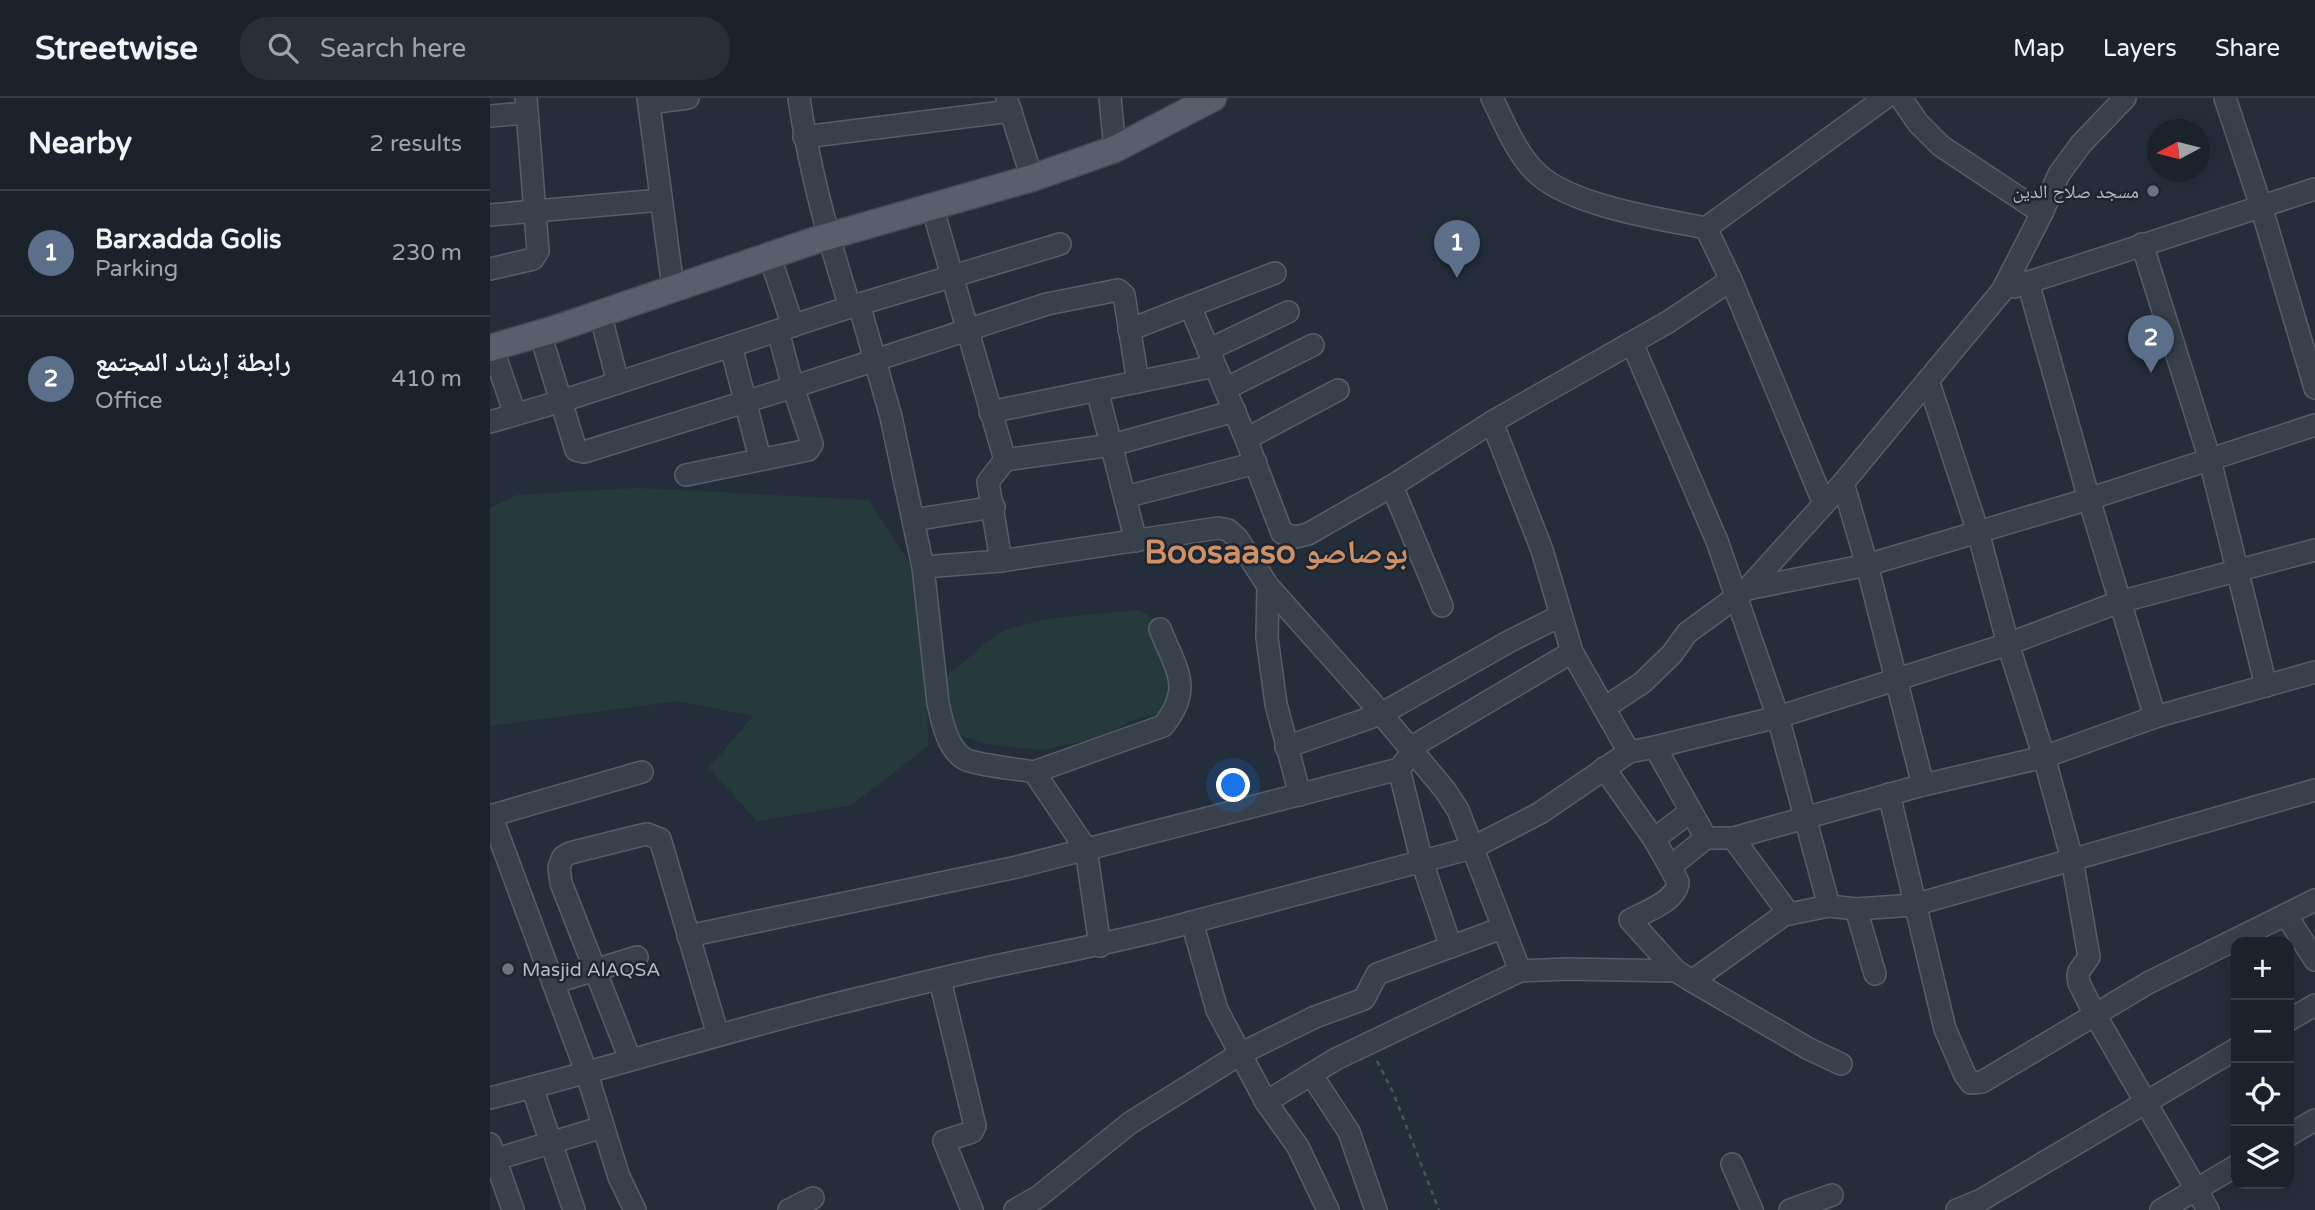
<!DOCTYPE html>
<meta charset="utf-8">
<style>
:root{--surface:#1b222c;--page:#282f38;--text:#f1f3f6;--muted:#a0a4a9;--line:#393f48;--accent:#8bbbb9}
body{margin:0;font-family:"Varela Round","Noto Naskh Arabic",sans-serif;background:var(--page);color:var(--text)}
.controls{position:absolute;right:21px;bottom:21px;display:grid;overflow:hidden;border-radius:14px;box-shadow:0 7px 28px #0002}
.controls button{width:63px;height:63px;display:grid;place-items:center;padding:0;border:0;border-bottom:2px solid var(--line);background:var(--surface);color:var(--text);font:35px sans-serif}
.compass{position:absolute;left:1657px;top:21px;width:63px;height:63px;border-radius:50%;background:var(--surface);box-shadow:0 7px 28px #0002;rotate:263deg}
.you{position:absolute;left:744px;top:688px;width:24px;height:24px;margin:-18px;border:5px solid #fff;border-radius:50%;background:#1a73e8;box-shadow:0 0 0 10px #1a73e833}
.badge{display:grid;place-items:center;width:46px;height:46px;border-radius:50%;background:var(--accent);color:#fff;font-size:23px;font-weight:700}
.pin{position:absolute;translate:-50% -58px;filter:drop-shadow(0 2px 4px #0008)}
.pin::after{content:'';position:absolute;top:37px;width:24px;height:21px;background:inherit;clip-path:polygon(0 0,100% 0,50% 100%)}
.list{margin:0;padding:0;list-style:none}
h2{display:flex;justify-content:space-between;align-items:center;height:91px;margin:0;padding:0 28px;font-size:30px}
h2 small{font-size:23px;font-weight:400;color:var(--muted)}
.list li{display:grid;grid-template-columns:46px 1fr auto;gap:21px;align-items:center;box-sizing:border-box;height:126px;padding:0 28px;border-top:2px solid var(--line)}
.list b{display:block;font-size:26px;white-space:nowrap}
.list p{margin:0;font-size:23px;white-space:nowrap;color:var(--muted)}
.list em{font-size:23px;font-style:normal;color:var(--muted)}
.icon{flex:none;width:38px;height:38px;fill:none;stroke:currentColor;stroke-width:2;stroke-linecap:round;stroke-linejoin:round}
.map{position:relative;flex:none;width:1825px;height:1112px;overflow:hidden}
header{display:flex;align-items:center;gap:42px;box-sizing:border-box;height:98px;padding:0 35px;background:var(--surface);border-bottom:2px solid var(--line)}
header strong{font-size:33px}
nav{display:flex;gap:38px;margin-inline-start:auto;font-size:24px}
.search{width:490px;height:63px;background:var(--page);display:flex;align-items:center;gap:18px;box-sizing:border-box;padding:0 24px;border-radius:28px;color:var(--muted);font-size:26px}
main{display:flex}
aside{flex:1;background:var(--surface)}
.map>svg:first-child{display:block}
.green{fill:#263a3c}
.lines{fill:none;stroke-linecap:round;stroke-linejoin:round}
.minor-casing{stroke:#565e69;stroke-width:24}
.major-casing{stroke:#414954;stroke-width:29}
.path{stroke:#445759;stroke-width:2.5;stroke-dasharray:5 5;stroke-linecap:butt}
.minor{stroke:#37404b;stroke-width:21}
.major{stroke:#565f6b;stroke-width:26}
.worship-dot{fill:#6b7280;stroke:#1d2530;stroke-width:2.5}
.labels{text-anchor:middle;stroke-width:5;stroke-linejoin:round;paint-order:stroke}
.poi-label{font-size:19px;fill:#b3bbc7;stroke:#1d2530;text-anchor:end}
.town-label{font-size:33px;font-weight:bold;fill:#cf9065;stroke:#1d2530}
</style>
<header>
<strong>Streetwise</strong>
<div class="search"><svg class="icon" aria-label="search" viewBox="0 0 24 24"><circle cx="10" cy="10" r="6"/><path d="M15 15l6 6"/></svg>Search here</div>
<nav><a>Map</a><a>Layers</a><a>Share</a></nav>
</header>
<main>
<aside>
<h2>Nearby<small>2 results</small></h2>
<ul class="list">
<li><span class="badge" style="background:#5c6f8a">1</span><div><b>Barxadda Golis</b><p>Parking</p></div><em>230 m</em></li>
<li><span class="badge" style="background:#5c6f8a">2</span><div><b>رابطة إرشاد المجتمع</b><p>Office</p></div><em>410 m</em></li>
</ul>
</aside>
<div class="map">
<svg width="1825" height="1112" viewBox="0 0 1825 1112">
<rect width="100%" height="100%" fill="#242e3b"/>
<g class="green">
<polygon points="147,390 378,402 436,490 438,648 361,707 267,723 219,670 263,618 188,603 0,628 0,410 27,397"/>
<path d="M648 512C657 516 664 522 671 528 701 554 691 571 686 606L670 614 638 624 616 638 553 652 501 647 471 638 460 622 455 578C477 565 494 541 517 532 557 517 606 517 648 512Z"/>
</g>
<g class="lines">
<defs>
<g id="minor">
<polyline points="158,0 183,190"/>
<path d="M309 0C319 71 338 140 360 209"/>
<polyline points="620,0 625,51"/>
<path d="M1002 0C1015 26 1027 58 1049 77 1084 108 1170 121 1216 130"/>
<polyline points="1411,0 1428,25 1451,48 1552,115"/>
<polyline points="1735,0 1771,108 1825,290"/>
<polyline points="517,2 542,80"/>
<polyline points="159,5 198,0"/>
<polyline points="0,18 37,15"/>
<polyline points="314,39 521,13"/>
<polyline points="442,108 515,362 498,384 511,463"/>
<polyline points="0,117 171,102"/>
<polyline points="1652,146 1720,362 1776,588"/>
<polyline points="280,159 303,228"/>
<polyline points="0,171 43,161 48,153 36,0"/>
<polyline points="1538,184 1599,401 1665,619"/>
<polyline points="1524,189 1825,91"/>
<path d="M369 206 401 319 433 469 448 605C452 623 457 649 473 660 483 667 529 671 544 674L596 751 610 848"/>
<polyline points="700,208 756,341 792,435 805,439 818,436 902,388 1002,324 1178,224 1241,182"/>
<polyline points="110,215 128,285"/>
<polyline points="639,232 785,175"/>
<polyline points="50,235 86,352 94,354 303,289 557,206 628,192 634,197 648,284"/>
<polyline points="1142,245 1227,443 1288,619 1339,808"/>
<polyline points="241,248 270,361"/>
<polyline points="2,249 25,316"/>
<polyline points="718,252 798,214"/>
<polyline points="735,291 823,247"/>
<polyline points="607,292 646,443"/>
<polyline points="500,314 725,268"/>
<polyline points="0,324 72,303 360,209 570,146"/>
<polyline points="1002,324 1052,452 1082,554 1139,654 1165,649 1216,740"/>
<polyline points="756,341 848,292"/>
<polyline points="515,362 622,347 745,313"/>
<polyline points="196,377 318,352 322,346 303,289 288,233"/>
<polyline points="1353,385 1377,467 1433,687"/>
<polyline points="902,388 952,508"/>
<polyline points="635,399 766,365"/>
<polyline points="1334,406 1241,182 1216,130 1395,0"/>
<polyline points="423,422 504,409"/>
<polyline points="433,469 511,463 728,430 738,432 747,440 778,488 878,600 955,692 968,712 1030,873"/>
<polyline points="778,488 777,540 786,606 810,697"/>
<polyline points="1257,491 1377,467 1599,401 1825,327"/>
<polyline points="1114,610 1152,585 1182,556 1197,535 1257,491 1353,385 1512,193 1552,115 1569,76 1591,46 1635,0"/>
<polyline points="796,649 891,616 1020,543 1070,518"/>
<polyline points="1165,649 1288,619 1518,546 1629,504 1825,452"/>
<polyline points="920,650 1082,554"/>
<polyline points="1114,670 1164,741 1180,769"/>
<polyline points="909,671 932,764 961,849"/>
<path d="M544 674 673 628C704 590 686 571 670 531"/>
<polyline points="1399,696 1455,931 1475,977 1481,985 1492,984 1658,885 1825,802"/>
<polyline points="1,717 97,976 129,1079 145,1112"/>
<polyline points="0,718 152,674"/>
<polyline points="1243,740 1299,816"/>
<polyline points="1164,741 1200,714"/>
<polyline points="1366,811 1385,876"/>
<polyline points="1796,817 1825,862"/>
<polyline points="702,824 982,750 1050,715 1139,654"/>
<polyline points="198,838 527,769 909,671 923,654"/>
<path d="M1186 873 1140 822C1155 814 1187 803 1188 784L1180 769 1216 740H1243L1433 687 1554 659 1518 546 1488 434 1438 282"/>
<polyline points="450,882 485,1028 482,1034 454,1043 482,1112"/>
<polyline points="1202,883 1319,951 1351,966"/>
<polyline points="63,885 147,859"/>
<polyline points="1799,922 1825,907"/>
<polyline points="140,961 71,785 69,769 73,759 80,755 148,738 157,736 170,741 228,937"/>
<polyline points="821,976 859,1034 886,1112"/>
<polyline points="42,989 84,1112"/>
<path d="M0 1000C124 969 246 930 370 900 420 888 470 875 520 865 581 852 642 841 702 824L727 912 776 1004 808 1049 838 1112"/>
<polyline points="776,1004 846,961 1030,873 1078,871 1186,873 1202,883 1294,817 1339,808 1366,811 1424,807 1825,692"/>
<polyline points="1799,1037 1825,1022"/>
<polyline points="0,1046 23,1112"/>
<polyline points="0,1063 113,1029"/>
<polyline points="1242,1066 1262,1112"/>
<polyline points="299,1112 323,1100"/>
<polyline points="525,1112 548,1099 640,1025 750,956 825,919 874,901 887,876 1012,830"/>
<polyline points="1300,1112 1342,1097"/>
<polyline points="1467,1112 1491,1102 1746,951"/>
<polyline points="1671,1112 1746,1068"/>
<polyline points="1718,1112 1604,915 1589,885 1588,878 1589,873 1599,859 1582,761 1554,659 1665,619 1825,574"/>
</g>
<polyline id="major" points="0,250 62,232 329,141 542,80 625,51 723,0"/>
</defs>
<use href="#minor" class="minor-casing"/>
<use href="#major" class="major-casing"/>
<polyline class="path" points="887,963 903,994 949,1112"/>
<use href="#minor" class="minor"/>
<use href="#major" class="major"/>
</g>
<g class="worship-dot">
<circle cx="1663" cy="93" r="7"/>
<circle cx="18" cy="871" r="7"/>
</g>
<g class="labels">
<g class="poi-label">
<text x="1649" y="100">مسجد صلاح الدين</text>
<text x="32" y="878" text-anchor="start">Masjid AlAQSA</text>
</g>
<g class="town-label">
<text x="786" y="465">Boosaaso بوصاصو</text>
</g>
</g>
</svg>
<div class="controls">
<button>+</button>
<button>−</button>
<button><svg class="icon" aria-label="locate" viewBox="0 0 24 24"><circle cx="12" cy="12" r="6"/><path d="M12 2v4M12 18v4M2 12h4M18 12h4"/></svg></button>
<button><svg class="icon" aria-label="layers" viewBox="0 0 24 24"><path d="M12 4l9 5-9 5-9-5zM3 14l9 5 9-5"/></svg></button>
</div>
<svg class="compass" viewBox="-18 -18 36 36"><path d="M0-13l5 13h-10z" fill="#e53935"/><path d="M0 13l5-13h-10z" fill="#a0a4a9"/></svg>
<div class="you"></div>
<div class="pin badge" style="left:967px;top:180px;background:#5c6f8a">1</div>
<div class="pin badge" style="left:1661px;top:275px;background:#5c6f8a">2</div>
</div>
</main>
